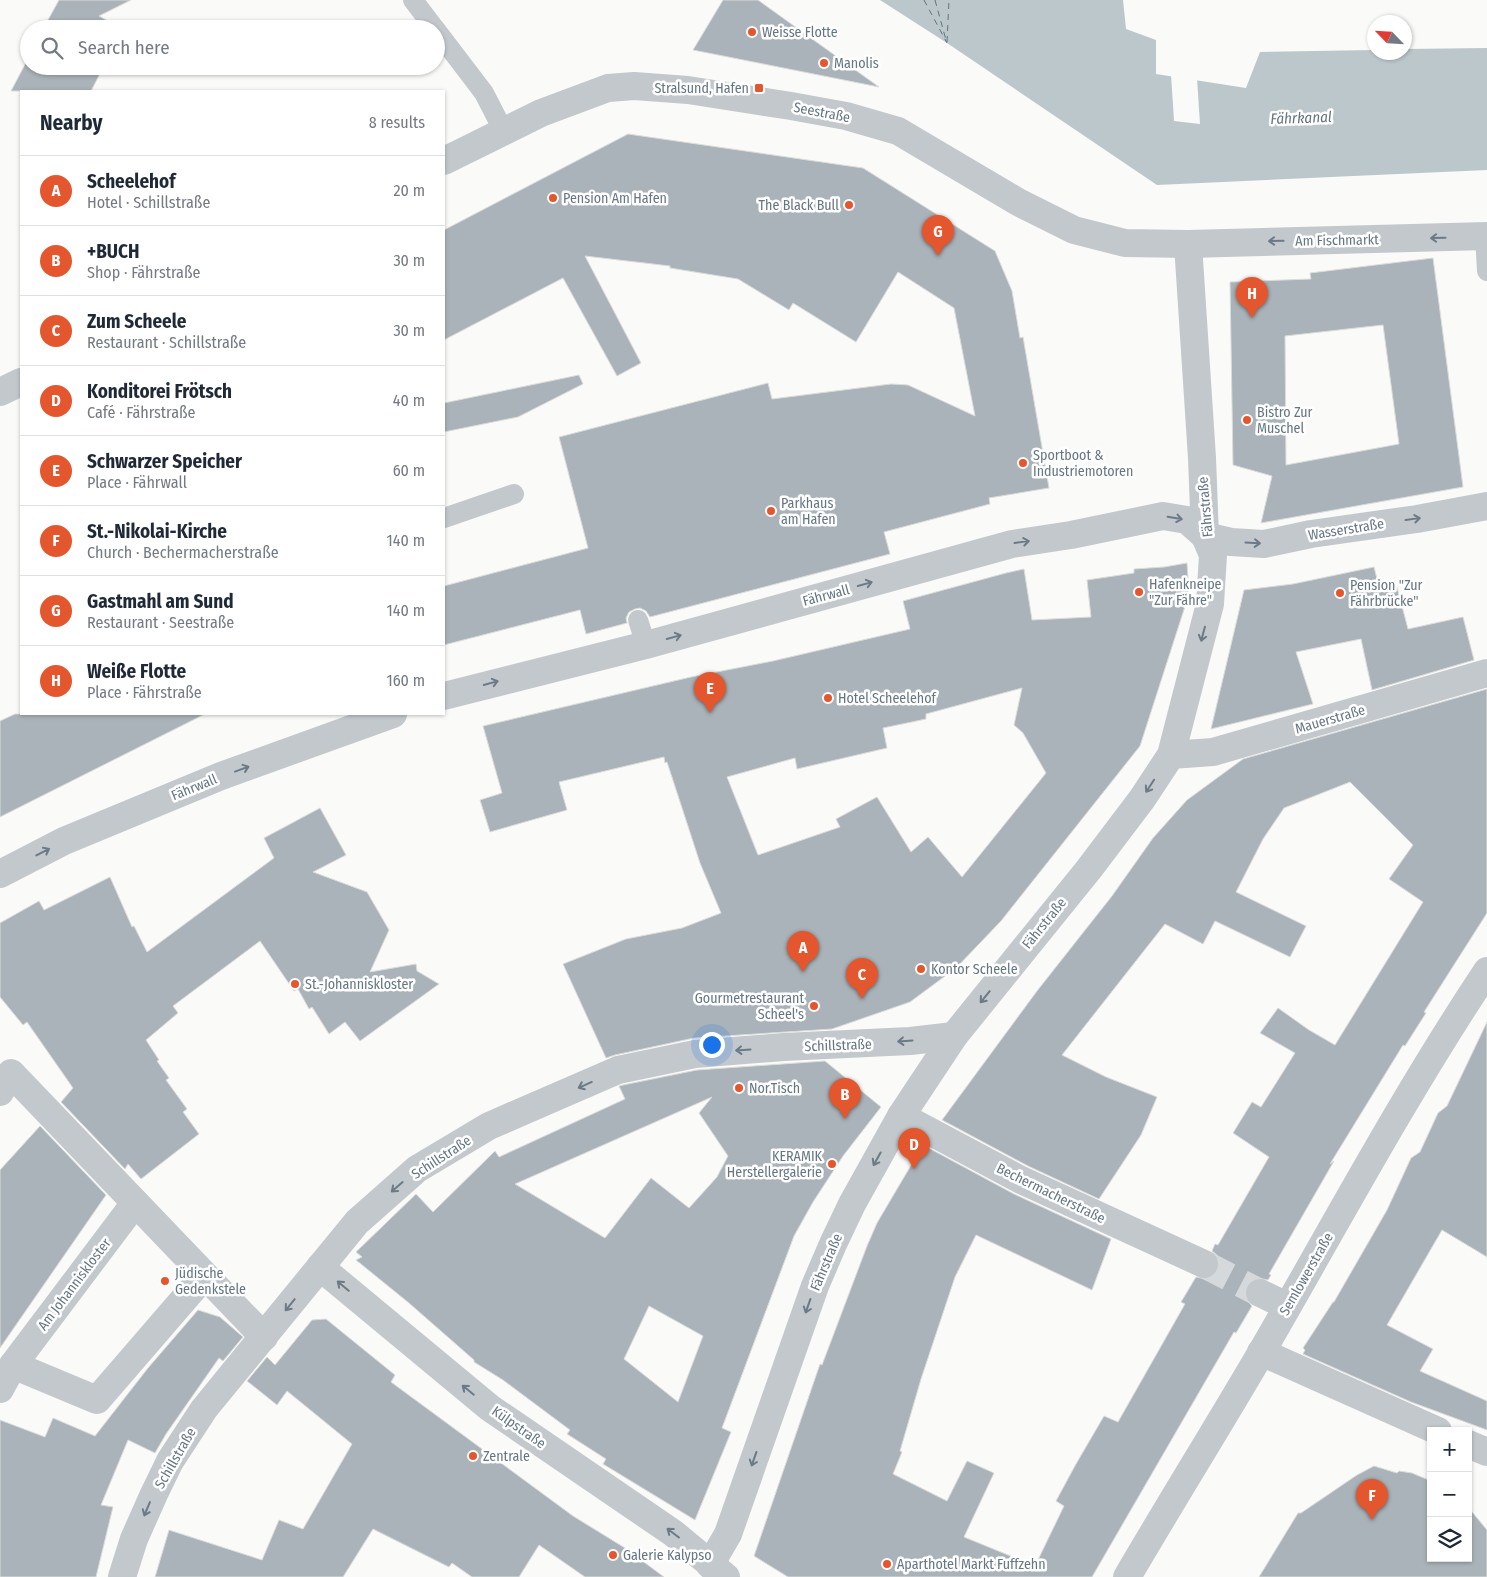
<!DOCTYPE html>
<meta charset="utf-8">
<style>
:root{--surface:#fff;--page:#f2f2f3;--text:#1f2937;--muted:#747a83;--line:#e0e1e3;--accent:#e4572e}
body{margin:0;font-family:"Fira Sans Condensed",sans-serif;background:var(--page);color:var(--text)}
.controls{position:absolute;right:15px;bottom:15px;display:grid;overflow:hidden;border-radius:0px;box-shadow:0 1px 4px #0004}
.controls button{width:45px;height:45px;display:grid;place-items:center;padding:0;border:0;border-bottom:1px solid var(--line);background:var(--surface);color:var(--text);font:25px sans-serif}
.compass{position:absolute;left:1367px;top:15px;width:45px;height:45px;border-radius:50%;background:var(--surface);box-shadow:0 1px 4px #0004;rotate:295deg}
.you{position:absolute;left:711px;top:1044px;width:18px;height:18px;margin:-12px;border:4px solid #fff;border-radius:50%;background:#1a73e8;box-shadow:0 0 0 8px #1a73e833}
.badge{display:grid;place-items:center;width:32px;height:32px;border-radius:50%;background:var(--accent);color:#fff;font-size:16px;font-weight:700}
.pin{position:absolute;translate:-50% -41px;filter:drop-shadow(0 1px 2px #0008)}
.pin::after{content:'';position:absolute;top:26px;width:18px;height:15px;background:inherit;clip-path:polygon(0 0,100% 0,50% 100%)}
.list{margin:0;padding:0;list-style:none}
h2{display:flex;justify-content:space-between;align-items:center;height:65px;margin:0;padding:0 20px;font-size:21px}
h2 small{font-size:16px;font-weight:400;color:var(--muted)}
.list li{display:grid;grid-template-columns:32px 1fr auto;gap:15px;align-items:center;box-sizing:border-box;height:70px;padding:0 20px;border-top:1px solid var(--line)}
.list b{display:block;font-size:19px;white-space:nowrap}
.list p{margin:0;font-size:16px;white-space:nowrap;color:var(--muted)}
.list em{font-size:16px;font-style:normal;color:var(--muted)}
.icon{flex:none;width:28px;height:28px;fill:none;stroke:currentColor;stroke-width:2;stroke-linecap:round;stroke-linejoin:round}
.map{position:relative;flex:none;width:1487px;height:1577px;overflow:hidden}
.search{position:absolute;background:var(--surface);box-shadow:0 1px 4px #0004;left:20px;top:20px;width:425px;height:55px;display:flex;align-items:center;gap:12px;box-sizing:border-box;padding:0 18px;border-radius:28px;color:var(--muted);font-size:19px}
.panel{position:absolute;background:var(--surface);box-shadow:0 1px 4px #0004;left:20px;top:90px;width:425px;height:625px;border-radius:0px}
.map>svg:first-child{display:block}
.water{fill:#bbc7cb}
.pier{fill:#fafaf8}
.lines{fill:none;stroke-linecap:round;stroke-linejoin:round}
.ferry{stroke:#60757c;stroke-width:1;stroke-dasharray:6 5;stroke-linecap:butt}
.building{fill:#aab3b9;stroke:#dcdcda;fill-rule:evenodd}
.street-tunnel{stroke:#d5d9db;stroke-width:28;stroke-dasharray:28 14;stroke-linecap:butt}
.lane{stroke:#c3c8cc;stroke-width:20}
.street{stroke:#c3c8cc;stroke-width:28}
.oneway{stroke:#6a7a87}
.poi-dot{fill:#e4572e;stroke:#fff;stroke-width:2}
.labels{text-anchor:middle;stroke-width:5;stroke-linejoin:round;paint-order:stroke}
.poi-label{font-size:14px;fill:#657683;stroke:#fff;text-anchor:start}
.street-label{font-size:14px;fill:#657683;stroke:#fff}
.water-label{font-size:15px;font-style:italic;fill:#60757c;stroke:#fff}
</style>
<div class="map">
<svg width="1487" height="1577" viewBox="0 0 1487 1577">
<rect width="100%" height="100%" fill="#fafaf8"/>
<polygon class="water" points="880,0 1123,0 1126,29 1156,40 1156,74 1246,88 1260,52 1374,50 1374,52 1404,52 1405,49 1487,48 1487,170 1157,185 947,43"/>
<polygon class="pier" points="1171,74 1197,78 1200,124 1174,121"/>
<g class="lines">
<g class="ferry">
<polyline points="924,0 947,43"/>
<polyline points="935,0 946,40"/>
<polyline points="947,42 949,0"/>
</g>
</g>
<g class="building">
<polygon points="59,0 131,0 99,16 123,29 43,29"/>
<polygon points="723,0 758,0 879,87 693,50"/>
<polygon points="29,57 29,66 104,66 91,91 11,91"/>
<polygon points="628,134 863,168 995,251 1012,291 1020,338 1023,337 1049,488 989,498 990,504 884,532 890,554 650,617 646,611 640,608 635,609 629,612 626,618 627,623 586,634 580,610 444,645 444,586 588,548 559,437 768,383 772,399 891,384 908,385 975,416 954,308 898,272 856,342 793,303 789,310 738,279 670,268 670,266 585,256 641,363 617,376 563,278 444,340 444,230"/>
<path d="M1433 258 1463 487 1261 523 1272 476 1233 465 1230 282 1311 279 1310 273ZM1383 325 1399 444 1286 465 1285 336Z"/>
<polygon points="579,375 583,384 518,417 444,432 444,403"/>
<path d="M1187 563 1189 594 1140 746 1001 921 956 968 910 1002 832 1029 694 1038 615 1055 606 1058 563 964 626 939 682 928 721 913 700 863 667 762 665 763 664 757 559 782 567 810 490 832 480 800 502 793 483 726 691 677 773 661 910 629 903 601 1006 573 1024 569 1032 620 1091 617 1087 580 1134 573V569L1164 567ZM1022 688 1014 725 1023 733 1046 773 962 877 928 837 911 852 877 797 836 819 840 827 758 855 727 777 795 758 797 769 887 748 883 728 926 719V714Z"/>
<polygon points="1374,567 1380,591 1397,587 1408,629 1463,617 1474,660 1372,690 1361,639 1296,652 1313,704 1211,729 1244,590 1293,584"/>
<polygon points="1487,689 1487,913 1424,1012 1426,1013 1405,1046 1403,1045 1330,1164 1334,1161 1269,1274 1271,1275 1268,1280 1258,1278 1251,1280 1246,1286 1245,1295 1247,1301 1252,1306 1236,1333 1234,1332 1092,1577 788,1577 754,1556 820,1364 822,1365 867,1246 877,1223 923,1145 1014,1194 1111,1239 1092,1290 976,1235 955,1277 921,1379 900,1451 902,1452 893,1474 947,1501 967,1461 994,1473 964,1537 1035,1566 1064,1506 1056,1501 1076,1464 1104,1416 1118,1422 1185,1304 1181,1302 1196,1277 1206,1279 1213,1276 1218,1271 1219,1262 1217,1255 1212,1251 1215,1244 1218,1245 1269,1157 1233,1133 1252,1102 1261,1107 1295,1053 1260,1033 1278,1008 1309,1030 1335,1045 1423,902 1389,879 1413,845 1350,782 1284,808 1263,839 1236,892 1306,926 1290,957 1215,921 1203,944 1165,924 1062,1055 1106,1077 1157,1097 1141,1135 1099,1199 1028,1166 942,1120 1037,991 1112,896 1153,838 1187,800 1243,759"/>
<polygon points="15,714 205,714 0,817 0,721"/>
<polygon points="320,808 346,855 313,872 367,892 389,930 370,972 416,964 417,971 439,984 360,1041 345,1022 329,1034 312,1007 309,1009 298,989 294,991 260,941 173,1006 178,1013 146,1040 159,1060 157,1061 169,1078 166,1080 187,1109 183,1112 199,1134 141,1179 128,1164 125,1169 61,1102 73,1088 27,1022 23,1025 0,997 0,923 39,901 44,910 110,877 132,927 134,926 147,952 274,858 264,838"/>
<polygon points="1487,1022 1487,1257 1442,1230 1387,1325 1433,1349 1420,1371 1487,1401 1487,1430 1411,1402 1303,1354 1305,1350 1303,1348 1333,1302 1334,1302 1387,1210 1411,1158 1420,1152 1438,1113 1447,1106"/>
<path d="M825 1061 881 1107 843 1156 813 1202 794 1236 722 1428 731 1432 695 1520 603 1464 606 1459 567 1434 570 1430 503 1380 474 1362V1360L409 1303 356 1260 362 1257 356 1252 416 1194 433 1212 495 1151 499 1157 625 1099 619 1086 623 1085 697 1070ZM712 1097 699 1113 728 1156 717 1177 689 1208 651 1178 605 1238 515 1184ZM649 1306 703 1336 678 1402 624 1359Z"/>
<polygon points="40,1126 106,1195 0,1348 0,1170"/>
<polygon points="198,1310 220,1317 243,1337 223,1361 219,1358 166,1434 155,1453 128,1440 101,1505 113,1507 96,1577 0,1577 0,1420 45,1437 53,1418 95,1436 148,1368"/>
<polygon points="326,1319 395,1375 391,1382 573,1516 625,1548 664,1577 585,1577 539,1545 519,1577 472,1577 452,1563 449,1567 373,1529 343,1577 155,1577 169,1530 262,1560 279,1520 303,1529 352,1444 287,1391 277,1405 247,1381 267,1357 275,1365 312,1320"/>
<polygon points="1374,1466 1397,1473 1399,1471 1412,1473 1431,1481 1431,1558 1468,1558 1468,1507 1487,1530 1487,1577 1259,1577 1298,1513 1301,1513 1357,1475"/>
</g>
<g class="lines">
<polyline class="street-tunnel" points="1204,1264 1260,1293"/>
<g class="lane">
<polyline points="413,0 435,29"/>
<polyline points="436,30 484,93 504,132"/>
<polyline points="1485,236 1487,271"/>
<polyline points="444,518 514,494"/>
<polyline points="638,620 646,645"/>
</g>
<g class="street">
<polyline points="444,161 541,113 608,88 634,86 688,90 791,106 846,116 898,131 1018,202 1074,230 1125,243 1188,244 1487,236"/>
<polyline points="0,392 21,382"/>
<polyline points="444,696 646,645 1012,544 1071,535 1163,516 1187,520 1205,536 1231,542 1264,544 1311,534 1417,519 1487,506"/>
<polyline points="1171,755 1213,752 1487,673"/>
<polyline points="0,874 64,841 221,776 393,714"/>
<polyline points="0,1092 11,1073 264,1337"/>
<polyline points="901,1116 1021,1180 1204,1264"/>
<polyline points="320,1267 490,1408 673,1533 726,1577"/>
<polyline points="1260,1293 1287,1306"/>
<polyline points="1261,1352 1438,1431"/>
<polyline points="13,1365 97,1400 204,1276"/>
<polyline points="0,1389 13,1365 135,1203"/>
<polyline points="1468,1444 1487,1452"/>
<polyline points="710,1565 728,1534 815,1286 833,1244 852,1204 901,1116 954,1036 1089,869 1142,799 1171,755 1210,604 1213,555 1205,536 1202,458 1188,244"/>
<polyline points="122,1577 134,1539 154,1494 170,1461 204,1409 357,1222 417,1169 489,1126 618,1070 695,1054 784,1047 910,1041 954,1036"/>
<path d="M1127 1577C1171 1502 1217 1428 1261 1353 1335 1225 1405 1094 1487 971"/>
</g>
</g>
<defs><path id="oneway-shaft" d="M-6 0H5M1.5-3L5.5 0L1.5 3" fill="none" stroke-width="1.6" stroke-linecap="round" stroke-linejoin="round" transform="scale(1.25)"/></defs>
<g class="oneway">
<use href="#oneway-shaft" transform="translate(1438 238) rotate(179)"/>
<use href="#oneway-shaft" transform="translate(1276 241) rotate(179)"/>
<use href="#oneway-shaft" transform="translate(1175 518) rotate(10)"/>
<use href="#oneway-shaft" transform="translate(1413 519) rotate(-8)"/>
<use href="#oneway-shaft" transform="translate(1022 542) rotate(-8)"/>
<use href="#oneway-shaft" transform="translate(1253 543) rotate(3)"/>
<use href="#oneway-shaft" transform="translate(865 584) rotate(-15)"/>
<use href="#oneway-shaft" transform="translate(1203 634) rotate(105)"/>
<use href="#oneway-shaft" transform="translate(674 637) rotate(-15)"/>
<use href="#oneway-shaft" transform="translate(491 683) rotate(-15)"/>
<use href="#oneway-shaft" transform="translate(242 769) rotate(-20)"/>
<use href="#oneway-shaft" transform="translate(1150 786) rotate(123)"/>
<use href="#oneway-shaft" transform="translate(43 852) rotate(-27)"/>
<use href="#oneway-shaft" transform="translate(985 997) rotate(129)"/>
<use href="#oneway-shaft" transform="translate(905 1041) rotate(176)"/>
<use href="#oneway-shaft" transform="translate(743 1050) rotate(176)"/>
<use href="#oneway-shaft" transform="translate(585 1085) rotate(156)"/>
<use href="#oneway-shaft" transform="translate(877 1159) rotate(119)"/>
<use href="#oneway-shaft" transform="translate(397 1187) rotate(139)"/>
<use href="#oneway-shaft" transform="translate(343 1286) rotate(-140)"/>
<use href="#oneway-shaft" transform="translate(290 1305) rotate(129)"/>
<use href="#oneway-shaft" transform="translate(808 1306) rotate(109)"/>
<use href="#oneway-shaft" transform="translate(468 1390) rotate(-141)"/>
<use href="#oneway-shaft" transform="translate(754 1459) rotate(109)"/>
<use href="#oneway-shaft" transform="translate(147 1509) rotate(113)"/>
<use href="#oneway-shaft" transform="translate(673 1533) rotate(-143)"/>
</g>
<g class="poi-dot">
<circle cx="752" cy="32" r="5"/>
<circle cx="824" cy="63" r="5"/>
<rect x="754" y="83" width="10" height="10" rx="2.5"/>
<circle cx="553" cy="198" r="5"/>
<circle cx="849" cy="205" r="5"/>
<circle cx="1247" cy="420" r="5"/>
<circle cx="1023" cy="463" r="5"/>
<circle cx="771" cy="511" r="5"/>
<circle cx="1139" cy="592" r="5"/>
<circle cx="1340" cy="593" r="5"/>
<circle cx="828" cy="698" r="5"/>
<circle cx="921" cy="969" r="5"/>
<circle cx="295" cy="984" r="5"/>
<circle cx="814" cy="1006" r="5"/>
<circle cx="739" cy="1088" r="5"/>
<circle cx="832" cy="1164" r="5"/>
<circle cx="165" cy="1281" r="5"/>
<circle cx="473" cy="1456" r="5"/>
<circle cx="613" cy="1555" r="5"/>
<circle cx="887" cy="1564" r="5"/>
</g>
<g class="labels">
<g class="poi-label">
<text x="762" y="37">Weisse Flotte</text>
<text x="834" y="68">Manolis</text>
<text x="749" y="93" text-anchor="end">Stralsund, Hafen</text>
<text x="563" y="203">Pension Am Hafen</text>
<text x="839" y="210" text-anchor="end">The Black Bull</text>
<text x="1257" y="417">Bistro Zur<tspan x="1257" dy="16">Muschel</tspan></text>
<text x="1033" y="460">Sportboot &amp;<tspan x="1033" dy="16">Industriemotoren</tspan></text>
<text x="781" y="508">Parkhaus<tspan x="781" dy="16">am Hafen</tspan></text>
<text x="1149" y="589">Hafenkneipe<tspan x="1149" dy="16">"Zur Fähre"</tspan></text>
<text x="1350" y="590">Pension "Zur<tspan x="1350" dy="16">Fährbrücke"</tspan></text>
<text x="838" y="703">Hotel Scheelehof</text>
<text x="931" y="974">Kontor Scheele</text>
<text x="305" y="989">St.-Johanniskloster</text>
<text x="804" y="1003" text-anchor="end">Gourmetrestaurant<tspan x="804" dy="16">Scheel's</tspan></text>
<text x="749" y="1093">Nor.Tisch</text>
<text x="822" y="1161" text-anchor="end">KERAMIK<tspan x="822" dy="16">Herstellergalerie</tspan></text>
<text x="175" y="1278">Jüdische<tspan x="175" dy="16">Gedenkstele</tspan></text>
<text x="483" y="1461">Zentrale</text>
<text x="623" y="1560">Galerie Kalypso</text>
<text x="897" y="1569">Aparthotel Markt Fuffzehn</text>
</g>
<g class="street-label">
<text transform="translate(822 112) rotate(11)" y="5">Seestraße</text>
<text transform="translate(1337 240) rotate(-1)" y="5">Am Fischmarkt</text>
<text transform="translate(1205 507) rotate(-95)" y="5">Fährstraße</text>
<text transform="translate(1346 529) rotate(-9)" y="5">Wasserstraße</text>
<text transform="translate(826 595) rotate(-15)" y="5">Fährwall</text>
<text transform="translate(1330 719) rotate(-16)" y="5">Mauerstraße</text>
<text transform="translate(194 787) rotate(-22)" y="5">Fährwall</text>
<text transform="translate(1044 923) rotate(-51)" y="5">Fährstraße</text>
<text transform="translate(838 1045) rotate(-2)" y="5">Schillstraße</text>
<text transform="translate(441 1157) rotate(-33)" y="5">Schillstraße</text>
<text transform="translate(1051 1193) rotate(26)" y="5">Bechermacherstraße</text>
<text transform="translate(826 1262) rotate(-67)" y="5">Fährstraße</text>
<text transform="translate(1306 1274) rotate(-60)" y="5">Semlowerstraße</text>
<text transform="translate(74 1284) rotate(-53)" y="5">Am Johanniskloster</text>
<text transform="translate(519 1427) rotate(35)" y="5">Külpstraße</text>
<text transform="translate(175 1458) rotate(-60)" y="5">Schillstraße</text>
</g>
<g class="water-label">
<text transform="translate(1301 118) rotate(-2)" y="5">Fährkanal</text>
</g>
</g>
</svg>
<div class="controls">
<button>+</button>
<button>−</button>
<button><svg class="icon" aria-label="layers" viewBox="0 0 24 24"><path d="M12 4l9 5-9 5-9-5zM3 14l9 5 9-5"/></svg></button>
</div>
<svg class="compass" viewBox="-18 -18 36 36"><path d="M0-13l5 13h-10z" fill="#e53935"/><path d="M0 13l5-13h-10z" fill="#747a83"/></svg>
<div class="you"></div>
<div class="pin badge" style="left:803px;top:972px">A</div>
<div class="pin badge" style="left:845px;top:1119px">B</div>
<div class="pin badge" style="left:862px;top:999px">C</div>
<div class="pin badge" style="left:914px;top:1169px">D</div>
<div class="pin badge" style="left:710px;top:713px">E</div>
<div class="pin badge" style="left:1372px;top:1520px">F</div>
<div class="pin badge" style="left:938px;top:256px">G</div>
<div class="pin badge" style="left:1252px;top:318px">H</div>
<div class="search"><svg class="icon" aria-label="search" viewBox="0 0 24 24"><circle cx="10" cy="10" r="6"/><path d="M15 15l6 6"/></svg>Search here</div>
<section class="panel">
<h2>Nearby<small>8 results</small></h2>
<ul class="list">
<li><span class="badge">A</span><div><b>Scheelehof</b><p>Hotel · Schillstraße</p></div><em>20 m</em></li>
<li><span class="badge">B</span><div><b>+BUCH</b><p>Shop · Fährstraße</p></div><em>30 m</em></li>
<li><span class="badge">C</span><div><b>Zum Scheele</b><p>Restaurant · Schillstraße</p></div><em>30 m</em></li>
<li><span class="badge">D</span><div><b>Konditorei Frötsch</b><p>Café · Fährstraße</p></div><em>40 m</em></li>
<li><span class="badge">E</span><div><b>Schwarzer Speicher</b><p>Place · Fährwall</p></div><em>60 m</em></li>
<li><span class="badge">F</span><div><b>St.-Nikolai-Kirche</b><p>Church · Bechermacherstraße</p></div><em>140 m</em></li>
<li><span class="badge">G</span><div><b>Gastmahl am Sund</b><p>Restaurant · Seestraße</p></div><em>140 m</em></li>
<li><span class="badge">H</span><div><b>Weiße Flotte</b><p>Place · Fährstraße</p></div><em>160 m</em></li>
</ul>
</section>
</div>
